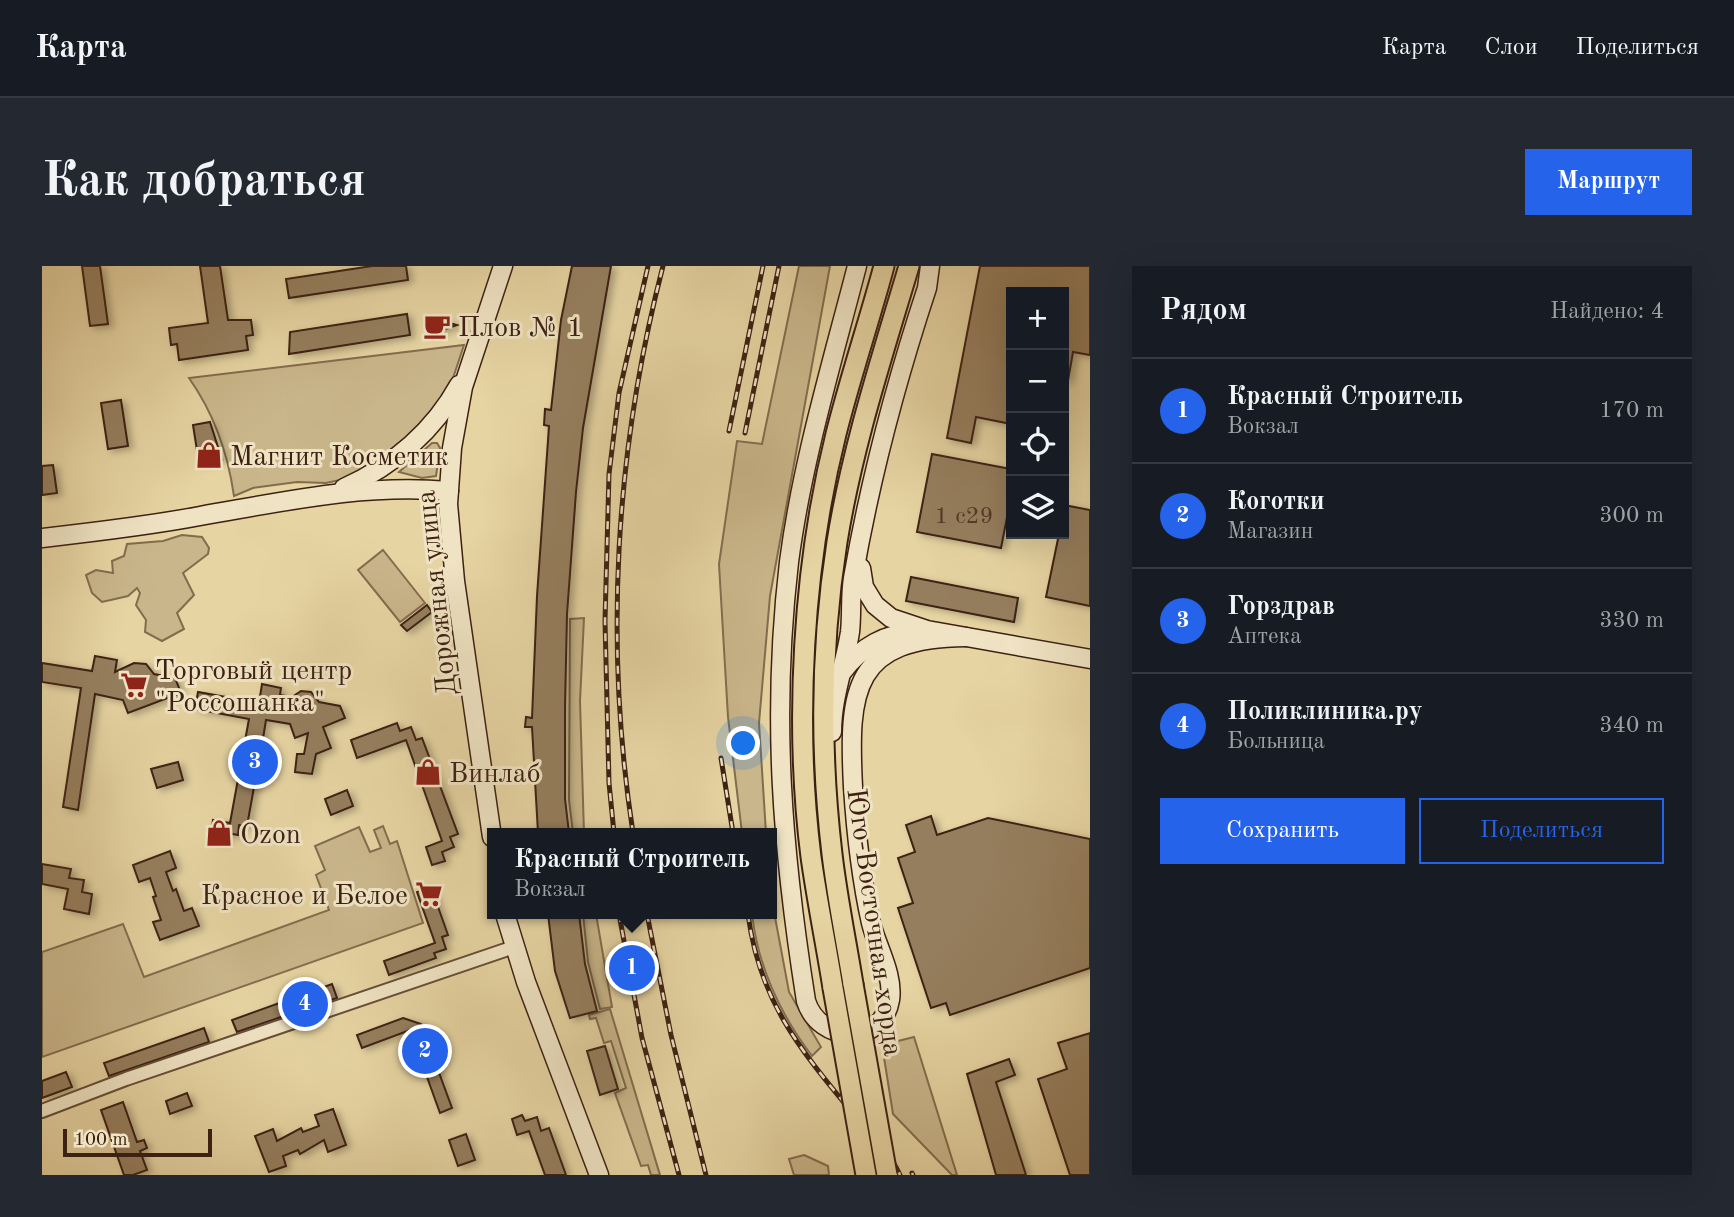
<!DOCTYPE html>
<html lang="ru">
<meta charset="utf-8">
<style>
:root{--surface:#171b24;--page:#242831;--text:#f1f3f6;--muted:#9ea1a6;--line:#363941;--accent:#2563eb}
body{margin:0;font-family:"Old Standard TT",serif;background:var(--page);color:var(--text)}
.controls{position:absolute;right:21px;top:21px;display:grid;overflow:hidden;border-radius:0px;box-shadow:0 7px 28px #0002}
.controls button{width:63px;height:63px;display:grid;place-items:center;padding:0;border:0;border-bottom:2px solid var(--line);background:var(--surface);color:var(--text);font:35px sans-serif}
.scale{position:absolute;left:21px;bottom:18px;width:149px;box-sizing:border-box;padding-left:7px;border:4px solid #3d2113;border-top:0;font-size:19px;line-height:24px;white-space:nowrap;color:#3d2113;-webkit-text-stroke:5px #efe3c3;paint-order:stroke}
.you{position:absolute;left:702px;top:478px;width:24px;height:24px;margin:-18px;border:5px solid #fff;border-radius:50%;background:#1a73e8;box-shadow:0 0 0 10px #1a73e833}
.badge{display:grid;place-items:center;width:46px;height:46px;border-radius:50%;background:var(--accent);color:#fff;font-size:23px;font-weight:700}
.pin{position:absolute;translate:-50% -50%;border:4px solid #fff;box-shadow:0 2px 7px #0006}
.popup{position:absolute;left:445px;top:562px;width:290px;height:91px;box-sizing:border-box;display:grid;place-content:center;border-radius:0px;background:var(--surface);filter:drop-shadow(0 2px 5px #0005);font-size:23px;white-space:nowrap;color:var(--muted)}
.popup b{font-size:26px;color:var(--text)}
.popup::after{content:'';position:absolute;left:50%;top:100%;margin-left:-14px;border:14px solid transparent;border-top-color:var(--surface)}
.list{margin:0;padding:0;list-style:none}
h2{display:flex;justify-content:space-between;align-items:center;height:91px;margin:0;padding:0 28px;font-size:30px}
h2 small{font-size:23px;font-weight:400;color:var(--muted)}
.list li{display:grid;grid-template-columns:46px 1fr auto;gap:21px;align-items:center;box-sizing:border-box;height:105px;padding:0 28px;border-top:2px solid var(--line)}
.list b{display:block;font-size:26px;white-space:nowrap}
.list p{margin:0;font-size:23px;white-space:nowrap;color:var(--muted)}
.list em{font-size:23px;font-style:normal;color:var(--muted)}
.actions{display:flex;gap:14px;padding:21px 28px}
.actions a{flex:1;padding:16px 0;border:2px solid var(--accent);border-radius:0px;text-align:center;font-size:24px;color:var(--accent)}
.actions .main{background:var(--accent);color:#fff}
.icon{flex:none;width:38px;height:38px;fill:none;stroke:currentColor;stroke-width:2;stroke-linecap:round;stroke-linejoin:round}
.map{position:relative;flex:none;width:1048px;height:909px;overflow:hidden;border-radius:0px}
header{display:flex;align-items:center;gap:42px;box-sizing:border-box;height:98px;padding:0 35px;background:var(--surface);border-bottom:2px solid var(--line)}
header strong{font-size:33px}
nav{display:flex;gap:38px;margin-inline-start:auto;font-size:24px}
.intro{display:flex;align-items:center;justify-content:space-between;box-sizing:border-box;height:168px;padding:0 42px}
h1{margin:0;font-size:49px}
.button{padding:18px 32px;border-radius:0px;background:var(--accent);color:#fff;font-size:24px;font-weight:700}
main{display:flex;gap:42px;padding:0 42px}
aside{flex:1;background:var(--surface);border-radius:0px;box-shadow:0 7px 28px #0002}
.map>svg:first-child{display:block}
.green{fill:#c9b68a;stroke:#836c4e;stroke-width:2}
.building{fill:#957e5d;stroke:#3d2113;stroke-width:2;filter:url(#shadow)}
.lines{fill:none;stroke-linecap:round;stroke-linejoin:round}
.street-casing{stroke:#674e37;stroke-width:16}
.secondary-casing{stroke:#3d2113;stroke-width:21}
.primary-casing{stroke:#3d2113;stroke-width:23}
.street{stroke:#efe3c3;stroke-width:12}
.secondary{stroke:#efe3c3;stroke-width:18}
.primary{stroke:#e6d4a2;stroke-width:19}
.rail-casing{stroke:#3d2113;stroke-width:5}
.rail{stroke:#efe3c3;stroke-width:2.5;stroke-dasharray:8;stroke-linecap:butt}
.primary-bridge-casing{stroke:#3d2113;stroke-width:23;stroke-linecap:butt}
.primary-bridge{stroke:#e6d4a2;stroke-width:19}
.labels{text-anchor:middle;stroke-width:6;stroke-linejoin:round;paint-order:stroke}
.number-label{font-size:24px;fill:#533826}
.poi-label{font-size:28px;fill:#3d2113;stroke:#efe3c3;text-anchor:start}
.street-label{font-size:28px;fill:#3d2113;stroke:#efe3c3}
</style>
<header>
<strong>Карта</strong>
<nav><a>Карта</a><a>Слои</a><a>Поделиться</a></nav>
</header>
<div class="intro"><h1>Как добраться</h1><a class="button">Маршрут</a></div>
<main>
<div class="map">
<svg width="1048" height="909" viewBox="0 0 1048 909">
<defs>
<filter id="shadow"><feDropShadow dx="4.5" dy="2.5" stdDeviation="3.5" flood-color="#0004"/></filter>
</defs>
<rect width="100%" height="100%" fill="#e6d4a2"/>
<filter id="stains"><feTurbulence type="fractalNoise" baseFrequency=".00286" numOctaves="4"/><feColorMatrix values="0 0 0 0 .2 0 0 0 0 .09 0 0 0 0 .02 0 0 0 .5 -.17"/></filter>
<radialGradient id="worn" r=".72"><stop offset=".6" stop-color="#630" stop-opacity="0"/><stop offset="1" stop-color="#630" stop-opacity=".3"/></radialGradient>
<g class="green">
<polygon points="757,0 788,0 728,330 717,457 724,567 700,567 686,451 677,298 695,175 720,178"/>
<path d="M422 79 410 115 381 158 316 210 284 217 255 216 211 222 192 230C186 188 171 146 147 112Z"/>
<polygon points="390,177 395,177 398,182 394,210 380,212 357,206"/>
<polygon points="140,269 160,271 167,282 166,288 141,307 152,329 135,347 142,363 120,375 103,366 104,354 94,339 98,327 95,322 86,330 60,336 50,327 44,309 54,304 71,307 70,295 82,290 85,278 121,275"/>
<polygon points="341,284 383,337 358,356 316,304"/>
<polygon points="542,352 538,435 542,567 531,567 527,534 528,353"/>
<polygon points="341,560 348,578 355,575 381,657 0,791 0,686 81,658 102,711 287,644 274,609 283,604 273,580 317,561 328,586 339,582 332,564"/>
<path d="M730 635 747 726 779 781 770 790C738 748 716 701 710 648H730Z"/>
<polygon points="541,648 554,648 570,741 558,743 546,696"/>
<polygon points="568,743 618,909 609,909 606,899 599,900 573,827 584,822 569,775 562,777 554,752 548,753 547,749"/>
<polygon points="872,771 915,909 910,909 851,848 840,779"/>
<polygon points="762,889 786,900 787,909 752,909 747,893"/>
</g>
<g class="building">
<polygon points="40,0 58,0 66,58 48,60"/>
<polygon points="158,0 178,0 186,54 209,54 211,69 204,70 206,84 137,94 135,78 129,79 127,62 166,57"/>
<polygon points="330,0 364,0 366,14 247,32 244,13"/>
<polygon points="530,0 569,0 541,162 534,226 525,348 523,441 523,533 527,567 496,567 490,461 483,461 484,451 490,452 495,330 507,160 502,159 503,143 509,144 519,54"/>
<polygon points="938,0 1048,0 1048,89 1031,86 1026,115 1022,115 1022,26 969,26 969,158 934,151 929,177 905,172"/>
<polygon points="365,48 368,69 247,88 248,66"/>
<polygon points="386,51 415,59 388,68"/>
<polygon points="79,134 86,180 66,183 59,137"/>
<polygon points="168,156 180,194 157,197 151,159"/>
<polygon points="890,188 969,203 969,231 959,282 875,266"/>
<polygon points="11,199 15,227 0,229 0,200"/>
<polygon points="1022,239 1048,244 1048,340 1004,331 1017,268 1022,268"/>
<polygon points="869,311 976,332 972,356 864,335"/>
<polygon points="385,339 390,346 365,365 359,359"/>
<polygon points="53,390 75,394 73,406 92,397 104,398 112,408 133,412 139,427 86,447 81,434 53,428 36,544 21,541 39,422 0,416 0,397 50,405"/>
<polygon points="220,418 239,422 238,429 250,431 259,425 269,426 277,436 298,440 303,452 281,461 289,482 274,488 270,508 253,506 255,488 262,488 266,467 253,472 248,458 224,454 219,485 212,488 218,488 205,560 197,559 196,569 185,567 183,576 168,574 171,554 188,557 207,453 153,443 156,426 217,437"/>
<polygon points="355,457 358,465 369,461 374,474 380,472 416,568 408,571 412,581 400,586 403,595 390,599 384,581 400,575 364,474 315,492 309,474"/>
<polygon points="136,496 141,514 115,522 109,503"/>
<polygon points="305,524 311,540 289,549 283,533"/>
<polygon points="889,550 895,569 946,552 1048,573 1048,702 908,749 904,737 889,742 856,642 871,637 856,592 873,586 864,559"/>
<polygon points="128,585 134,602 124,606 131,625 134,623 142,645 150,642 157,660 118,674 111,656 119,654 111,631 114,630 108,612 97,616 91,599"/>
<polygon points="0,598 29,603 27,612 42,614 40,626 50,628 47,648 22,643 26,623 0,618"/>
<polygon points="389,621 406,669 400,671 404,683 392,687 394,692 347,709 342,695 393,677 375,626"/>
<polygon points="506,648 537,648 543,698 555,745 528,752 513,705"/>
<polygon points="290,718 295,732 195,766 190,754"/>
<polygon points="361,752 379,758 410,842 398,847 368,764 320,782 315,769"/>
<polygon points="162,762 167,776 67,810 62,797"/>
<polygon points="1048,767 1048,909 1028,909 996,813 1025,803 1016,777"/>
<polygon points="563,780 576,823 558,829 545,785"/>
<polygon points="967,793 973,809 954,816 984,909 954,909 925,808"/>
<polygon points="24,806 30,821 0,832 0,815"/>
<polygon points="145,827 150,840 128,848 124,835"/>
<polygon points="81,836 95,876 102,874 105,882 98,885 105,904 91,909 82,909 59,844"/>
<polygon points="291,843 304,879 286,886 282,874 258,888 256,884 241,890 244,900 227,906 213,870 231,863 235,875 259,862 261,866 277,860 273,849"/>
<polygon points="480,849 483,855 495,851 499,865 507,862 524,909 503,909 487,865 475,869 470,853"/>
<polygon points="424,868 433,894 416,900 407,874"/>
</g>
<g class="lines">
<defs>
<polyline id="street" points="0,845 84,813 472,681"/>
<g id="secondary">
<path d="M815 0C790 97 760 196 747 296 729 450 740 583 764 735 777 777 840 781 848 734 852 709 835 681 829 657 819 612 814 567 811 521 806 423 811 372 924 371"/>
<path d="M302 222C350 200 391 166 417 119"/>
<path d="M0 272C53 266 106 260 158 250 240 236 323 217 407 225"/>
<polyline points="819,302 822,321 833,339 849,352 885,364 1048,393"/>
<path d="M801 405C820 380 843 368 875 365"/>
<path d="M790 466C790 431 803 399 808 366 810 348 808 330 811 312 828 214 854 116 885 22L888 0"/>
<polyline points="450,571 413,315 406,238 410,182 421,121 461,0"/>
<polyline points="463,648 484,716 557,909"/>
</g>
<g id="primary">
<path d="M811 718C804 675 795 631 790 588 778 486 779 378 795 276 810 182 840 91 867 0"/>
<path d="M791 722C784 678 775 634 769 591 752 456 761 300 794 168 808 112 827 56 842 0"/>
</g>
</defs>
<use href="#street" class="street-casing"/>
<use href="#secondary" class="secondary-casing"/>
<use href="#primary" class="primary-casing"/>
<use href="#street" class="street"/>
<use href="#secondary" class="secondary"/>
<use href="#primary" class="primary"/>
<defs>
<g id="rail">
<polyline points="687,165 721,0"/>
<polyline points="703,167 737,0"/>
<polyline points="679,492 691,567"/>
<polyline points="572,567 567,517 563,355 567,208 577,127 606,0"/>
<path d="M591 567C562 378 573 185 621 0"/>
<polyline points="577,648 600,772 637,909"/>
<polyline points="605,648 629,769 664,909"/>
<path d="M706 648C717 733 756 781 809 845 828 867 846 883 858 909"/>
<polyline points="870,907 871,909"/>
</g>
</defs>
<use href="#rail" class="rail-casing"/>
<use href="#rail" class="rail"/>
<defs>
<g id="primary-bridge">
<polyline points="811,718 845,909"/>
<polyline points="791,722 824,909"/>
</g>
</defs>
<use href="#primary-bridge" class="primary-bridge-casing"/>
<use href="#primary-bridge" class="primary-bridge"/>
</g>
<defs>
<symbol id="cafe-bare" viewBox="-9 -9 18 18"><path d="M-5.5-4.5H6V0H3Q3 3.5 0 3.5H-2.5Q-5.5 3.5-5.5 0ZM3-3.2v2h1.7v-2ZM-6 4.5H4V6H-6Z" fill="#8f2418" stroke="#efe3c3" stroke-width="2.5" paint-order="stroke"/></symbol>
<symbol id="shop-bare" viewBox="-9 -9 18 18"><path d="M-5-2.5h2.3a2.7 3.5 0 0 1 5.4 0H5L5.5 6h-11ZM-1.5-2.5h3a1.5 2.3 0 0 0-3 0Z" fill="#8f2418" stroke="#efe3c3" stroke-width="2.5" paint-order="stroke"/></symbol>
<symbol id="supermarket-bare" viewBox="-9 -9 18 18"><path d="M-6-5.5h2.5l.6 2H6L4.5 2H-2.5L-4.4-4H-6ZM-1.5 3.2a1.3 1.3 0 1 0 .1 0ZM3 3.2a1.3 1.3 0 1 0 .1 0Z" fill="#8f2418" stroke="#efe3c3" stroke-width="2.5" paint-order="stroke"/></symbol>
</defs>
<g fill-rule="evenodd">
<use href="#cafe-bare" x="376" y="41" width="38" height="38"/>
<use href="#shop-bare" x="148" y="170" width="38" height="38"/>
<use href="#supermarket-bare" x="73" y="400" width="38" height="38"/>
<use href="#shop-bare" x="367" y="487" width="38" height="38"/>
<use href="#shop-bare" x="158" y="548" width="38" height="38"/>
<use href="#supermarket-bare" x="368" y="609" width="38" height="38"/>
</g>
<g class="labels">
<g class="number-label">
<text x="922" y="257">1 с29</text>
</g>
<g class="poi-label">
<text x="416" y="70">Плов № 1</text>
<text x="188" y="199">Магнит Косметик</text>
<text x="113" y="413">Торговый центр<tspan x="113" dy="32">"Россошанка"</tspan></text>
<text x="407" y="516">Винлаб</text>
<text x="198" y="577">Ozon</text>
<text x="366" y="638" text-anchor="end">Красное и Белое</text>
</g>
<g class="street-label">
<text transform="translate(393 327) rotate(-96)" y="10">Дорожная улица</text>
<text transform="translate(834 656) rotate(82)" y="10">Юго-Восточная хорда</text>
</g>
</g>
<rect width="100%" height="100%" filter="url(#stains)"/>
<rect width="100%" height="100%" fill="url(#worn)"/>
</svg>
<div class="controls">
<button>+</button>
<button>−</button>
<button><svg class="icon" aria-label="locate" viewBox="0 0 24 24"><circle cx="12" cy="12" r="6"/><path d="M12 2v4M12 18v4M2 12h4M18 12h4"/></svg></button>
<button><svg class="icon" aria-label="layers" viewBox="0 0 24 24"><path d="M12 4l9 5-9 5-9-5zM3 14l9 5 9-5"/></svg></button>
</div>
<div class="scale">100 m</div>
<div class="you"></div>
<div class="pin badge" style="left:590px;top:702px">1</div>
<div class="popup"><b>Красный Строитель</b>Вокзал</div>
<div class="pin badge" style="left:383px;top:785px">2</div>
<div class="pin badge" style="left:213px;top:496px">3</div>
<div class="pin badge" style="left:263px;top:738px">4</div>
</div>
<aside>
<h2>Рядом<small>Найдено: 4</small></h2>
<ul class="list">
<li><span class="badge">1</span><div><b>Красный Строитель</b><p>Вокзал</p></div><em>170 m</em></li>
<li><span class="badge">2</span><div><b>Коготки</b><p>Магазин</p></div><em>300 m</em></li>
<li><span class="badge">3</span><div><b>Горздрав</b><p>Аптека</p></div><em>330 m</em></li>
<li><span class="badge">4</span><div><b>Поликлиника.ру</b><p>Больница</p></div><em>340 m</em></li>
</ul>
<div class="actions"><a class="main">Сохранить</a><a>Поделиться</a></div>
</aside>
</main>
